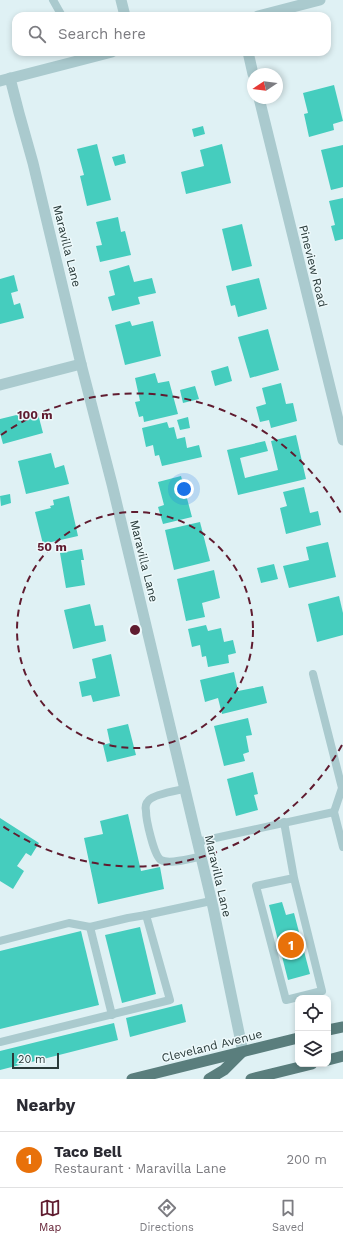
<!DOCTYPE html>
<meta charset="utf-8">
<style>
:root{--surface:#fff;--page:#f2f2f3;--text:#2b2b33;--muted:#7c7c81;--line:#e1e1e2;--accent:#601c30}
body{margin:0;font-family:"Work Sans",sans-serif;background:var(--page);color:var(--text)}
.controls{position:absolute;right:12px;bottom:12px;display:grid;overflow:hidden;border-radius:8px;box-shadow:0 2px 6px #0003}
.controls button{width:36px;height:36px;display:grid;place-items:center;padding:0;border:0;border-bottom:1px solid var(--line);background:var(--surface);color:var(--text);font:20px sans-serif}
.compass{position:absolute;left:247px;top:68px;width:36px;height:36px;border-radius:50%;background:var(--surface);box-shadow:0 2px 6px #0003;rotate:257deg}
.scale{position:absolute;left:12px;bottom:10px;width:47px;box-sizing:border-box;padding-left:4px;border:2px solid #2a3b3a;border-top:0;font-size:11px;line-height:14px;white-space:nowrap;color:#2a3b3a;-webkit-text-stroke:3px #edf9fb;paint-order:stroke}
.you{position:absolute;left:184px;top:489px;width:14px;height:14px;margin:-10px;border:3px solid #fff;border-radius:50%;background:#1a73e8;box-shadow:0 0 0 6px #1a73e833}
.badge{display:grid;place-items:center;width:26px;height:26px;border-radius:50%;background:var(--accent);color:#fff;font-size:13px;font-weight:700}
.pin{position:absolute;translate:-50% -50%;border:2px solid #fff;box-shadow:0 1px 4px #0006}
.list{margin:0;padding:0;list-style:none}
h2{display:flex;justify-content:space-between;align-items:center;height:52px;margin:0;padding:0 16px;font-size:17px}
h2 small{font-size:13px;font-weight:400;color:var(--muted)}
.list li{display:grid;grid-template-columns:26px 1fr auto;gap:12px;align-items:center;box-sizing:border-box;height:56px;padding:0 16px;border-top:1px solid var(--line)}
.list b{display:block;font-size:15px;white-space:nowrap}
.list p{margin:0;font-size:13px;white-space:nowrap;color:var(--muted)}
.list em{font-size:13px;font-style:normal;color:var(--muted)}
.icon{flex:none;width:22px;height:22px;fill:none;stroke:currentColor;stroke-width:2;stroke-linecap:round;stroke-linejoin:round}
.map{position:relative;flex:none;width:343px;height:1079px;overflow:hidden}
.search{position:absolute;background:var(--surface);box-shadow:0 2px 6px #0003;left:12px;right:12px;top:12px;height:44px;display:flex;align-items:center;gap:10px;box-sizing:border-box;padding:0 14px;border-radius:12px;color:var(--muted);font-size:15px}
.sheet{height:108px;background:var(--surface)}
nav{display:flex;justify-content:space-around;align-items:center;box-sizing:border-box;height:56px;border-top:1px solid var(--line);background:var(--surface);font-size:11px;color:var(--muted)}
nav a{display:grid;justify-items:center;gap:2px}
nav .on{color:var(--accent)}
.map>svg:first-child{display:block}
.building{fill:#45cdbe}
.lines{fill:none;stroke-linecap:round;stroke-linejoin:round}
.service{stroke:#aacace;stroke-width:8}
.minor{stroke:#aacace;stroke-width:11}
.tertiary{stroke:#aacace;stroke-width:11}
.primary{stroke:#5a7e7d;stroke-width:11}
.ring{fill:none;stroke:#601c30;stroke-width:2;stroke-dasharray:7 5}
.labels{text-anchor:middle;stroke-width:3;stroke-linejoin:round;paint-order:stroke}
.street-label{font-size:12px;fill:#2a3b3a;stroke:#edf9fb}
.centre{fill:#601c30;stroke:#edf9fb;stroke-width:2}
.ring-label{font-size:12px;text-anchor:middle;font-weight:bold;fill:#601c30;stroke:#edf9fb;stroke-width:3;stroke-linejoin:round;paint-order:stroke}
</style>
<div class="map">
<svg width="343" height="1079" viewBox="0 0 343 1079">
<rect width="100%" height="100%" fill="#dff1f4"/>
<g class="building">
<polygon points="334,85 343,121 333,124 334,130 309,137 304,114 308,113 303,93"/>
<polygon points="203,126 205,134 194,137 192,129"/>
<polygon points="97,144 111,200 87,206 80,176 84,175 77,149"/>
<polygon points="222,144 231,183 186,194 181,172 204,166 200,150"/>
<polygon points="343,145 343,187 331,190 321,150"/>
<polygon points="124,154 126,163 115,166 112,157"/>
<polygon points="343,198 343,239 335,241 331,226 335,225 329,201"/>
<polygon points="118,217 121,232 125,231 131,255 100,262 96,246 102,245 96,222"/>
<polygon points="242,224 252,266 232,271 222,229"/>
<polygon points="129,265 134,282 152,278 156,293 138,297 140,304 112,311 108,297 115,295 109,271"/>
<polygon points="14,275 18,291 11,293 14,305 20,303 24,318 0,324 0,279"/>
<polygon points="259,278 267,309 238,317 235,305 231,306 226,286"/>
<polygon points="130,321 132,326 153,321 161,356 125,365 115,325"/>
<polygon points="268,329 279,370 250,378 238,337"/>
<polygon points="228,366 232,381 215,386 211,371"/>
<polygon points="155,373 158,383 169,381 178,414 144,422 143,416 139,417 135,402 140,401 135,378"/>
<polygon points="281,383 286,404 293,403 297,421 271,428 269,420 260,422 256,407 266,404 262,388"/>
<polygon points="195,386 199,399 183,403 180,390"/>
<polygon points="37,410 43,433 3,444 0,433 0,419"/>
<polygon points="188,417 190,428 180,430 177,420"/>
<polygon points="167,422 169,428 174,427 177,439 185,437 187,448 199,445 202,457 162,466 159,455 155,456 153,445 146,447 142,428"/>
<polygon points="296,435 306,479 238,495 227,450 265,441 268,451 240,458 245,478 278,470 271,441"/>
<polygon points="51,453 55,468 64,465 69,484 26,494 18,461"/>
<polygon points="181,476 192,517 163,524 158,507 164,505 158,482"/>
<polygon points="304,487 310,513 318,511 321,525 286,534 280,508 287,506 283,492"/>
<polygon points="10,494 11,503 1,506 0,496"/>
<polygon points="69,496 78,536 43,544 35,512 51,508 50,506 54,505 53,500"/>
<polygon points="200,522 210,561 174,570 165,530"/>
<polygon points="328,542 336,577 289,588 283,566 309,560 306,547"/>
<polygon points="82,549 84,560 81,560 85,585 66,588 60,553"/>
<polygon points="274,564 278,579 261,583 257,568"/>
<polygon points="214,570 220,598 202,603 205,617 186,621 177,579"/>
<polygon points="339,596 343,613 343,635 317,642 308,604"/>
<polygon points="90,604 95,626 103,625 106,641 73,649 64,610"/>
<polygon points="206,625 208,631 221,628 224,642 233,640 236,653 228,655 229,663 208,667 206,656 202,657 200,645 192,647 188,629"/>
<polygon points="111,654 120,696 93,702 91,695 82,697 79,682 96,678 92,659"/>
<polygon points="234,672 238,691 263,686 267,703 222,714 218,698 205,702 200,680"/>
<polygon points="248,718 252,735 246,736 249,752 243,754 245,761 224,766 214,726"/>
<polygon points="128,724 136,755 107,762 103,745 110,743 107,729"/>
<polygon points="253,772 258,794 254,795 258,810 236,816 227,779"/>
<polygon points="128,814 141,871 160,867 164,889 98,904 84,838 103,834 100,821"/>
<polygon points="0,818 39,843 31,856 26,853 17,866 24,871 13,889 0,881"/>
<polygon points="282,902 286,915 294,913 310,974 288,980 269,905"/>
<polygon points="140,927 156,994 122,1003 105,935"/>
<polygon points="81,931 99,1005 0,1029 0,951"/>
<polygon points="182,1004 186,1022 130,1037 126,1018"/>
<polygon points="114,1023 118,1040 0,1070 0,1051"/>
</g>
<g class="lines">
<g class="service">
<polyline points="53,0 62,16"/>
<polyline points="81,52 85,59"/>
<polyline points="313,674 342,788 334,812 343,847"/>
<path d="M184 789C175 791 155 794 149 800 146 803 145 807 146 811 146 820 154 856 161 860 170 865 191 858 200 857"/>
<polyline points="284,822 294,878 322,991 286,1000 256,886 294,878"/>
<polyline points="197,842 334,812"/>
<polyline points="146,915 211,901"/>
<polyline points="90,927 112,1015"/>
<polyline points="0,941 69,923 90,927 128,918 146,915 170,1000 0,1042"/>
</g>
<g class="minor">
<polyline points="121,0 125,16"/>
<polyline points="248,52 253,74"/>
<polyline points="10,78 19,113 33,163 81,364 112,484 143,613 213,907 243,1052"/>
<polyline points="259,98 343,440"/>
<polyline points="0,385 81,364"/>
</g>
<g class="tertiary">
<polyline points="258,16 320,0"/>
<polyline points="0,81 112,52"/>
</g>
<g class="primary">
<polyline points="328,1030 343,1027"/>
<polyline points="328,1060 343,1056"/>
<polyline points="132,1079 298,1038"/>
<polyline points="209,1079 224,1070 241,1053"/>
<polyline points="251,1079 312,1064"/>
</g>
</g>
<g class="ring">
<circle cx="135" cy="630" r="118"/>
<path d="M342 745A237 237 0 0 1 1 825M1 435A237 237 0 0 1 342 515"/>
</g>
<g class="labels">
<g class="street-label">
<text transform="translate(67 246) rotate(76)" y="4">Maravilla Lane</text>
<text transform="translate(313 266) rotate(76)" y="4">Pineview Road</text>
<text transform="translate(144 561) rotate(76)" y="4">Maravilla Lane</text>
<text transform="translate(218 876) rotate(77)" y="4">Maravilla Lane</text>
<text transform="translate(212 1046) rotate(-14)" y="4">Cleveland Avenue</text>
</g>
</g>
<circle cx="135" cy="630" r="6" class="centre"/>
<g class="ring-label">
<text x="35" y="419">100 m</text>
<text x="52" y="551">50 m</text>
</g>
</svg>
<div class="controls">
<button><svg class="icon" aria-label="locate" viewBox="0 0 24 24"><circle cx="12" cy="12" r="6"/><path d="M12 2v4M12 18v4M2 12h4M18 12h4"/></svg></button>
<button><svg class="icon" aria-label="layers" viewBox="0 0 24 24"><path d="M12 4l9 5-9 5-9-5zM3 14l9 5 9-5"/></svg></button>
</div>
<svg class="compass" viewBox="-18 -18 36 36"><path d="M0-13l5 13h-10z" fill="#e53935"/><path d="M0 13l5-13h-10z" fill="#7c7c81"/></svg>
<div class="scale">20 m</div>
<div class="you"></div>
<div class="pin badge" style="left:291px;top:945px;background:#e8710a">1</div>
<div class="search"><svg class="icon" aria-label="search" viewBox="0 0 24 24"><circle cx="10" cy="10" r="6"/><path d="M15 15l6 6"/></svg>Search here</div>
</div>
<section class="sheet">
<h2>Nearby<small></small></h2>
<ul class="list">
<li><span class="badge" style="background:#e8710a">1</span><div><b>Taco Bell</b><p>Restaurant · Maravilla Lane</p></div><em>200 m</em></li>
</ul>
</section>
<nav>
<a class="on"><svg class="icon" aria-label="map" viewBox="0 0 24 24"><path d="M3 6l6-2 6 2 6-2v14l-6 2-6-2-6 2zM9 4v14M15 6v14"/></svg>Map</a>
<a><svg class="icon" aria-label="directions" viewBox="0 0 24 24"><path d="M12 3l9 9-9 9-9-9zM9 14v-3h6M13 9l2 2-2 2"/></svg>Directions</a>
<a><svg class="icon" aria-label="saved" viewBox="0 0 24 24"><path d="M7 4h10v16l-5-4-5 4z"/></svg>Saved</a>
</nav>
